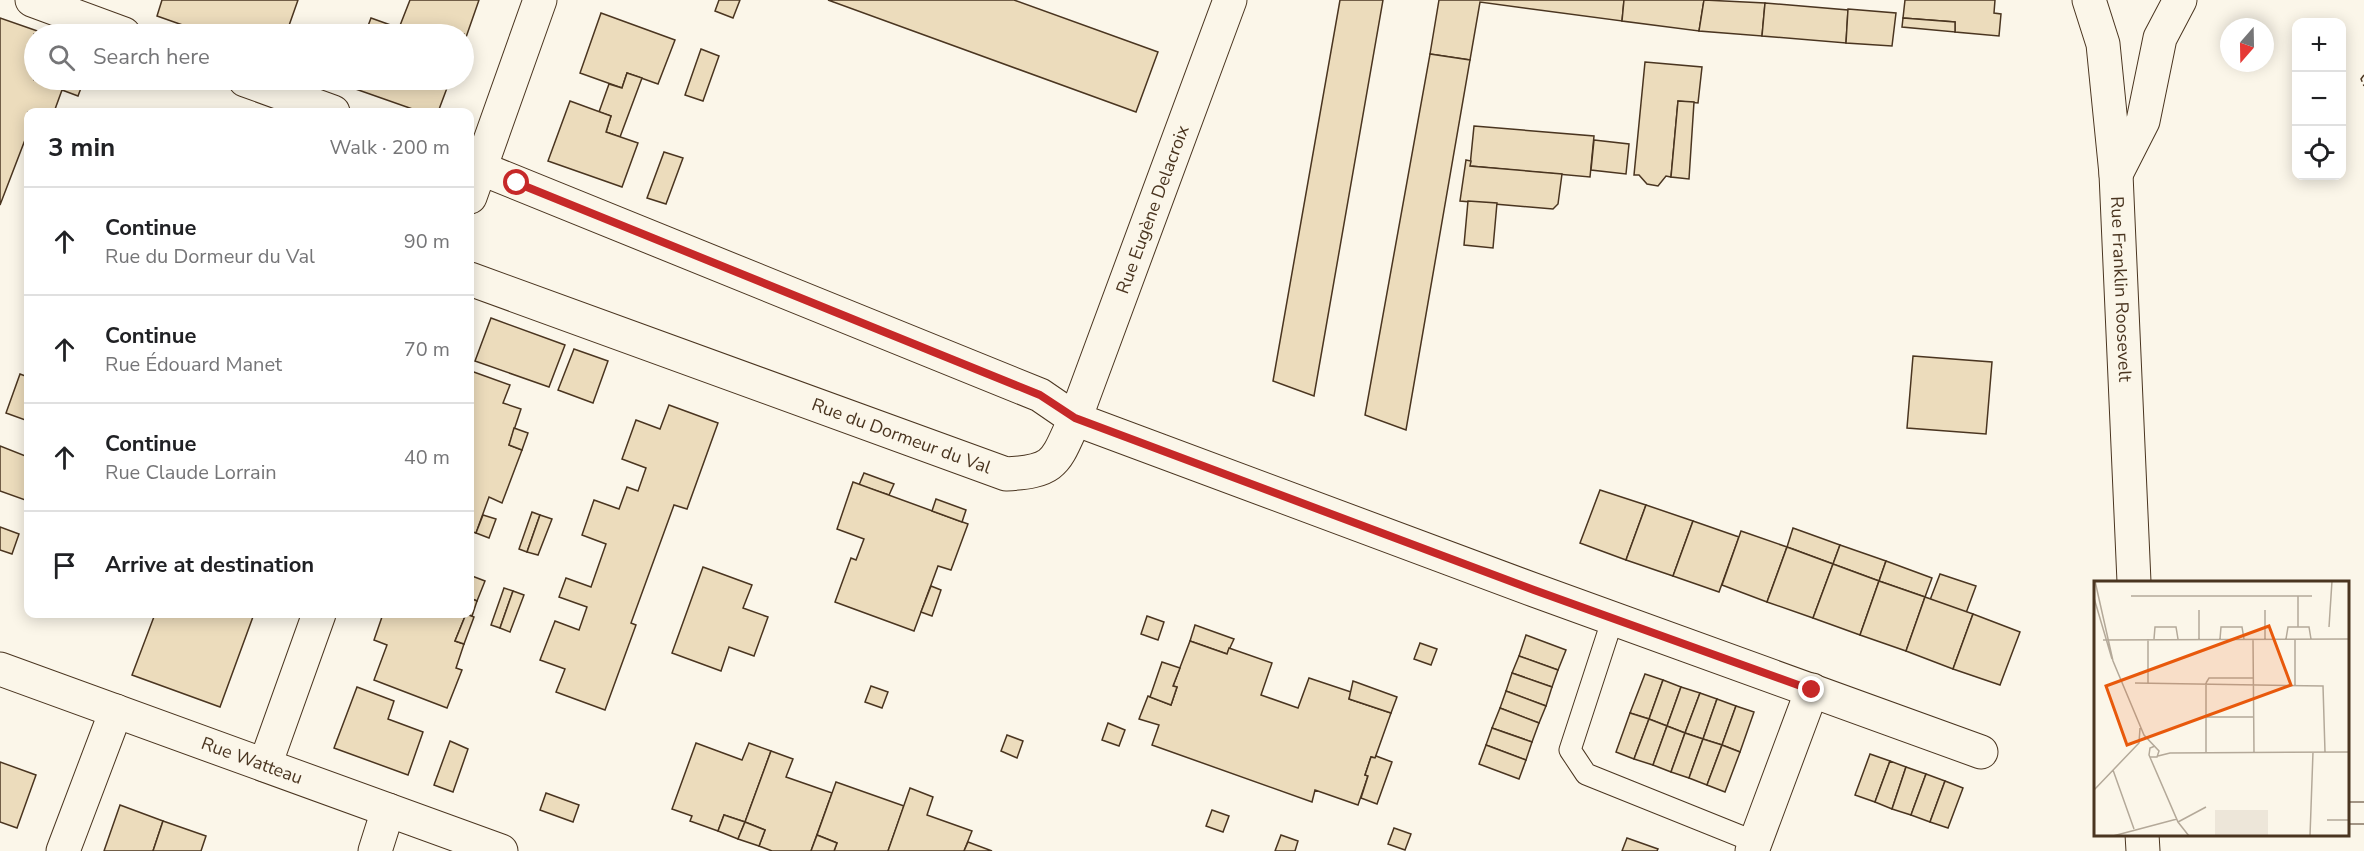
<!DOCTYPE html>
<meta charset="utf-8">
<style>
:root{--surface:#fff;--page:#f2f2f2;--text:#202124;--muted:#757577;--line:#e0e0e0}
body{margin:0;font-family:"Nunito Sans",sans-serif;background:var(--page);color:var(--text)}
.controls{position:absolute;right:18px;top:18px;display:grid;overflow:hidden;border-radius:12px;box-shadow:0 3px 15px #0003}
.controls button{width:54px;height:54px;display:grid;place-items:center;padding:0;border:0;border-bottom:2px solid var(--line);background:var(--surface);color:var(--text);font:30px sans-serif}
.compass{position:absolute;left:2220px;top:18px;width:54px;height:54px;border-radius:50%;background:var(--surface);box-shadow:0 3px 15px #0003;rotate:200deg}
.stop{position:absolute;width:18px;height:18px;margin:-14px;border:4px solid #c62828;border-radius:50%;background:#fff}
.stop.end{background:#c62828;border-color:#fff;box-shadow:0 2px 6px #0008}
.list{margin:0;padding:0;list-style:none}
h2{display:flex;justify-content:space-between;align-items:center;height:78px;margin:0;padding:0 24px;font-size:26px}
h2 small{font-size:20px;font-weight:400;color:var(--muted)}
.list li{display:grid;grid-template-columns:39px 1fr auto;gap:18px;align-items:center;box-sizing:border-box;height:108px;padding:0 24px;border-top:2px solid var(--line)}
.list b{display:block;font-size:22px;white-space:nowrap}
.list p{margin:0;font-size:20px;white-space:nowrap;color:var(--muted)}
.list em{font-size:20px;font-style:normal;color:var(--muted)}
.icon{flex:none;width:33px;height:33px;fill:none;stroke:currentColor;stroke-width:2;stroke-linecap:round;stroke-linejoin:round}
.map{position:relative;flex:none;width:2364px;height:851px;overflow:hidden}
.search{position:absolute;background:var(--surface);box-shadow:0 3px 15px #0003;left:24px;top:24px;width:450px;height:66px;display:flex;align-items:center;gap:15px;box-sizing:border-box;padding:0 21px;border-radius:33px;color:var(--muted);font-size:22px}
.panel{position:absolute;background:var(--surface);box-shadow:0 3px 15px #0003;left:24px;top:108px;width:450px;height:510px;border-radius:12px}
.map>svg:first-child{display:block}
.building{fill:#ecdcbc;stroke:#4a3520;stroke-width:1.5}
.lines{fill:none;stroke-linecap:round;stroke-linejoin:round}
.service-casing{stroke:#4a3520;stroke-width:23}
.minor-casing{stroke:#4a3520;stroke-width:35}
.tertiary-casing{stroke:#4a3520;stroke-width:35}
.secondary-casing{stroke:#4a3520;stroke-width:35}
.service{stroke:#fbf6e9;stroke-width:21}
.minor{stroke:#fbf6e9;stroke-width:33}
.tertiary{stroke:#fbf6e9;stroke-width:33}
.secondary{stroke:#fbf6e9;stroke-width:33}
.fence{stroke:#4a3520;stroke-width:1.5;stroke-dasharray:8 3;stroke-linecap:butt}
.route{stroke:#c62828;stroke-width:8}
.labels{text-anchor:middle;stroke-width:4.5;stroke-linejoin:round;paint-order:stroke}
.street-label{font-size:18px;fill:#4a3520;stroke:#fbf6e9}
.inset-road{fill:none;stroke:#b4a999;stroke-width:1.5}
.view{fill:#e8590c;fill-opacity:0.15;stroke:#e8590c;stroke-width:3}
.inset-edge{fill:none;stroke:#4a3520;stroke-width:3}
</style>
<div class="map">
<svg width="2364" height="851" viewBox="0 0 2364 851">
<rect width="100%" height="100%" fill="#fbf6e9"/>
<g class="building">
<polygon points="162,0 298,0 286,34 208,34 157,16"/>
<polygon points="410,0 479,0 464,43 464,34 365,34 371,18 399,28"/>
<polygon points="719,0 740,0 733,18 715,11"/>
<polygon points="828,0 1014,0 1158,52 1136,112"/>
<polygon points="1340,0 1383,0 1314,396 1273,381"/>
<polygon points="1439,0 1624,0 1622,21 1480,2 1470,60 1430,54"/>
<polygon points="1624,0 1704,0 1699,31 1622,21"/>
<polygon points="1704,0 1765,3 1762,36 1699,31"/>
<polygon points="1905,0 1995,0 1994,13 2001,14 1999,36 1955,32 1955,22 1903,18"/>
<polygon points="1765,3 1848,10 1846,43 1762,36"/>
<polygon points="1848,9 1896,13 1892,46 1846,43"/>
<polygon points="601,13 675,40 658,84 627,73 622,88 580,73"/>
<polygon points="0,18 46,34 34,34 34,80 84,80 78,96 62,90 54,112 28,112 28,132 0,205"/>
<polygon points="1903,18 1955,22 1955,32 1902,27"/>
<polygon points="701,49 719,56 703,101 685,95"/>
<polygon points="1430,54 1470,60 1406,430 1365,415"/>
<polygon points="1645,62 1702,67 1698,103 1678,101 1671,177 1666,176 1658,186 1647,184 1639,175 1634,175"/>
<polygon points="627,73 642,78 620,137 606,132 611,116 599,112 609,84 622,88"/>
<polygon points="349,80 450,80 438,112 421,112 347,86"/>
<polygon points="570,101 611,116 606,132 638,143 622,187 548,161"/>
<polygon points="1678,101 1694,102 1689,179 1671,177"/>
<polygon points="1474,126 1594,136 1590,177 1470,166"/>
<polygon points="1594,140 1629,144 1626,174 1591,170"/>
<polygon points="664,152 683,158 666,204 647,198"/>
<polygon points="1466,160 1471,161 1470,166 1562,174 1558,204 1553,209 1460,201"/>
<polygon points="1468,201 1497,203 1493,248 1464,245"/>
<polygon points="491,318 565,345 549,387 475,361"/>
<polygon points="574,349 608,361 593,403 558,390"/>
<polygon points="1913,356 1992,362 1986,434 1907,428"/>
<polygon points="471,371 510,385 503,403 521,409 509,445 522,450 502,503 489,497 476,533 470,531"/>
<polygon points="20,374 28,377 28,421 6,413"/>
<polygon points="669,405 718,423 687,509 674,505 631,623 636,625 605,710 556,692 565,669 540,660 555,621 579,630 587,607 559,597 566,578 591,587 606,544 582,535 594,500 619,509 627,487 638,491 646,468 622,459 636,420 660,429"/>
<polygon points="514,428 528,433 522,450 509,445"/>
<polygon points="0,446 28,457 28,501 0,491"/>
<polygon points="864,473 894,484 889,495 859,485"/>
<polygon points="853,482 968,524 951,570 938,566 914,631 835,602 851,558 856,560 864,539 837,529"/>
<polygon points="1600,490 1646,505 1626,560 1580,543"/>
<polygon points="936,499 966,510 962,522 932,511"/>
<polygon points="1646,505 1693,521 1673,576 1626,560"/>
<polygon points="532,512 540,515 527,552 519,549"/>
<polygon points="483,515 496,519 489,538 476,533"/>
<polygon points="540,515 552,519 538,555 527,552"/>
<polygon points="1693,521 1739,537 1719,592 1673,576"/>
<polygon points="0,527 19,534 12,554 0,550"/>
<polygon points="1793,528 1840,545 1833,564 1787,547"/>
<polygon points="1741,531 1787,547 1767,602 1722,585"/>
<polygon points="1840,545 1886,561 1879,581 1833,564"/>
<polygon points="1787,547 1833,564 1813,618 1767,602"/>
<polygon points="1886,561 1932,578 1925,597 1879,581"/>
<polygon points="1833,564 1879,581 1860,635 1813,618"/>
<polygon points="703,567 752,585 743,608 768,617 754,656 729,647 721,671 672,653"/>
<polygon points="1940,574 1976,586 1966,613 1930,600"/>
<polygon points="472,576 485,581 477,601 470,598 470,583"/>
<polygon points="1879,581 1925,597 1906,651 1860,635"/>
<polygon points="931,586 941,590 932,616 921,612"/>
<polygon points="504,588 513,591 500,628 491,625"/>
<polygon points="513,591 524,595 510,632 500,628"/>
<polygon points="1925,597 1973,614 1953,669 1906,651"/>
<polygon points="470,598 477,601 472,616 464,614 470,614"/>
<polygon points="155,614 175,616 176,614 254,614 220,707 132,675"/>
<polygon points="383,614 466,614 455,641 464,644 456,668 462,670 447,708 374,680 387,645 374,640"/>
<polygon points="466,614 474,617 464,644 455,641"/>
<polygon points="1973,614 2020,632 2000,685 1953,669"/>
<polygon points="1147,616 1164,622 1158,640 1141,634"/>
<polygon points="1195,625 1234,639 1227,654 1190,641"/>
<polygon points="1526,635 1566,650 1558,670 1519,656"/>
<polygon points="1190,641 1227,654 1229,648 1272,663 1261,695 1298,708 1309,678 1351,692 1349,699 1391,713 1375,758 1371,757 1365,775 1368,776 1358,805 1315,790 1312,802 1152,745 1159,725 1139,719 1148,696 1171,705 1177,687 1173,686"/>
<polygon points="1420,643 1437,649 1431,665 1414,659"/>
<polygon points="1519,656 1558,670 1552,687 1512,673"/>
<polygon points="1162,662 1180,668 1173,686 1177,687 1171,705 1150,697"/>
<polygon points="1512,673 1552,687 1546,706 1506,691"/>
<polygon points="1645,674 1663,680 1649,719 1630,713"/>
<polygon points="1663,680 1681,687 1667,726 1649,719"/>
<polygon points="1353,681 1397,697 1391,713 1349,699"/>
<polygon points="871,686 888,692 882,708 865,702"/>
<polygon points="357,687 394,701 388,719 423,732 408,775 334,748"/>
<polygon points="1681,687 1700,693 1685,733 1667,726"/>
<polygon points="1506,691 1546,706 1539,723 1500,708"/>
<polygon points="1700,693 1717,699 1703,739 1685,733"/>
<polygon points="1717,699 1736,706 1722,745 1703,739"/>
<polygon points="1736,706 1754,712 1740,752 1722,745"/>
<polygon points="1500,708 1539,723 1532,742 1492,728"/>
<polygon points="1630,713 1649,719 1634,759 1616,752"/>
<polygon points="1649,719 1667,726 1653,765 1634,759"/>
<polygon points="1108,723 1125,730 1119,746 1102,740"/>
<polygon points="1667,726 1685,733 1671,772 1653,765"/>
<polygon points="1492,728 1532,742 1526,760 1486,745"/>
<polygon points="1685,733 1703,739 1689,778 1671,772"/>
<polygon points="1007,735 1023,741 1017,758 1001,751"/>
<polygon points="1703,739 1722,745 1707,785 1689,778"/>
<polygon points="450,741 468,749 453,792 434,785"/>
<polygon points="696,743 742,760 749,743 771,751 745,822 724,815 718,831 690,821 692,816 672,809"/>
<polygon points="1486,745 1526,760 1519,779 1479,764"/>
<polygon points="1722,745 1740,752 1725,792 1707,785"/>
<polygon points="771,751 793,759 786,777 832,793 811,851 772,851 759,846 765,830 745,822"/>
<polygon points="1870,754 1890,761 1875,802 1855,795"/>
<polygon points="1376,756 1392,762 1377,804 1361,798 1368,776 1365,775 1371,757 1375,758"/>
<polygon points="1890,761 1906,767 1892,809 1875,802"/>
<polygon points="0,762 36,775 17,828 0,822"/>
<polygon points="1906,767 1926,774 1911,815 1892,809"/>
<polygon points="1926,774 1945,781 1930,822 1911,815"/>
<polygon points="1945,781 1963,788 1948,828 1930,822"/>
<polygon points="836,782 904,806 888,851 834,851 837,843 817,835"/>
<polygon points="910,788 933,797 927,815 972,831 964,851 888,851"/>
<polygon points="546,793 579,805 573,822 540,810"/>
<polygon points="120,805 163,821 153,851 104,851"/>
<polygon points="1212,810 1229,816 1223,832 1206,826"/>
<polygon points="724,815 745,822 738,839 718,831"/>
<polygon points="163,821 206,836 201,851 153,851"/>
<polygon points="745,822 765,830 759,846 738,839"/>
<polygon points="1394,828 1411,834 1405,850 1388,844"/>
<polygon points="817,835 837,843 834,851 811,851"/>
<polygon points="1281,835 1298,841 1295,851 1275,851"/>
<polygon points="1627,838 1658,849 1657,851 1622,851"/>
<polygon points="968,842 992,851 964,851"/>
</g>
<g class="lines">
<defs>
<g id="service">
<polyline points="1613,618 1570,750 1586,774 1755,842"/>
<polyline points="2348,813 2364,813"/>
</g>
<g id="minor">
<polyline points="32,0 124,34"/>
<polyline points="245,80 333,112"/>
<polyline points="470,164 1040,395 1075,419 1534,590 1981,752"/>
<polyline points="470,197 540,0"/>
<path id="s1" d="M470 279 1006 474C1057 471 1055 462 1075 419L1230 0"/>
<path id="s2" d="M0 669 501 851"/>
<polyline points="265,765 319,614"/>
<polyline points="63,851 116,711"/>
<polyline points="375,851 388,810"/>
<polyline points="1752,851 1812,690"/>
</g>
<polyline id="tertiary" points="2116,174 2143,121 2160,38 2180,0"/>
<g id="secondary">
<path id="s3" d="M2089 0 2103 44 2116 174 2134 582"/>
<polyline points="2142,834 2143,851"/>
</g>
</defs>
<use href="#service" class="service-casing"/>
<use href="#minor" class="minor-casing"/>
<use href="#tertiary" class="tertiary-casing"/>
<use href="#secondary" class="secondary-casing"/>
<use href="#service" class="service"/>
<use href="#minor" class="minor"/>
<use href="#tertiary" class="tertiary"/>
<use href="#secondary" class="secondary"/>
<polyline class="fence" points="2364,75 2361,79 2364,86"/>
</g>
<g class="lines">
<polyline class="route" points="517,183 1040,395 1075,418 1534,590 1812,690"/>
</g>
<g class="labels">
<g class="street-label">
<text dy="6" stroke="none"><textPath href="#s1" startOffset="891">Rue Eugène Delacroix</textPath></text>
<text dy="6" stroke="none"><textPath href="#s3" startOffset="292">Rue Franklin Roosevelt</textPath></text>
<text dy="6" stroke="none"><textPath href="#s1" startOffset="459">Rue du Dormeur du Val</textPath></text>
<text dy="6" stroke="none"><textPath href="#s2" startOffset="268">Rue Watteau</textPath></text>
</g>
</g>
<g transform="translate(2094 581)">
<rect width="255" height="255" fill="#fbf6e9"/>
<path d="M121 229H174V255H121Z" fill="#ede6d9"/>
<path class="inset-road" d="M1 0 19 80 50 154 65 170 63 176H56M255 0V30M37 15H218M204 15V46M0 17 18 78M105 29V58M235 46 238 0M60 58 61 46H82L84 58M126 58 127 46H148L150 58M159 58 160 172M171 58V29M192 58 194 46H215L217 58M201 58V105M9 59 255 58M41 102 229 105 231 171M54 102V58M112 102V172M112 102 115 97H159M112 136H160M61 165 56 167 55 174 84 241 95 255M64 175 76 172 255 171M19 189 40 248M0 209 45 162 46 147M233 239H255M84 241 112 226M19 255 83 238M216 255 219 171"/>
<path class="view" d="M175 45 197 104 33 164 12 105Z"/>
<rect width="255" height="255" class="inset-edge"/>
</g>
</svg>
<div class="controls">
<button>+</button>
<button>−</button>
<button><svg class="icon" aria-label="locate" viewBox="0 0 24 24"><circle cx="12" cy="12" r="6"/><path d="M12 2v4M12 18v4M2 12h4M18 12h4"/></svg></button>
</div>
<svg class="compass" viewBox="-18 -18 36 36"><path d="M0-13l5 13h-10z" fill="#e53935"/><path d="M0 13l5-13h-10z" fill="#757577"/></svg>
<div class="stop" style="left:517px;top:183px"></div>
<div class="stop end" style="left:1812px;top:690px"></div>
<div class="search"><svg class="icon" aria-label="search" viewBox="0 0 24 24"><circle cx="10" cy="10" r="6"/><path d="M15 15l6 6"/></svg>Search here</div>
<section class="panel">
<h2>3 min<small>Walk · 200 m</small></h2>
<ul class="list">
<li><svg class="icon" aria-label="ahead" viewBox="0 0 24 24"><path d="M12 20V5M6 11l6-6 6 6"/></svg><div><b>Continue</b><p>Rue du Dormeur du Val</p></div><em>90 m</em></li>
<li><svg class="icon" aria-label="ahead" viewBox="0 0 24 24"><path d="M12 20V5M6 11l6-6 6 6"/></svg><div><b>Continue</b><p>Rue Édouard Manet</p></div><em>70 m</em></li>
<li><svg class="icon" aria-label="ahead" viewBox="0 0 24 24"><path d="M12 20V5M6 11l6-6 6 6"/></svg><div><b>Continue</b><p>Rue Claude Lorrain</p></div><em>40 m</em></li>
<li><svg class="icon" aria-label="arrive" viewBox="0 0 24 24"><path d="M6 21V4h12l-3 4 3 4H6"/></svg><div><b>Arrive at destination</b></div></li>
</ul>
</section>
</div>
